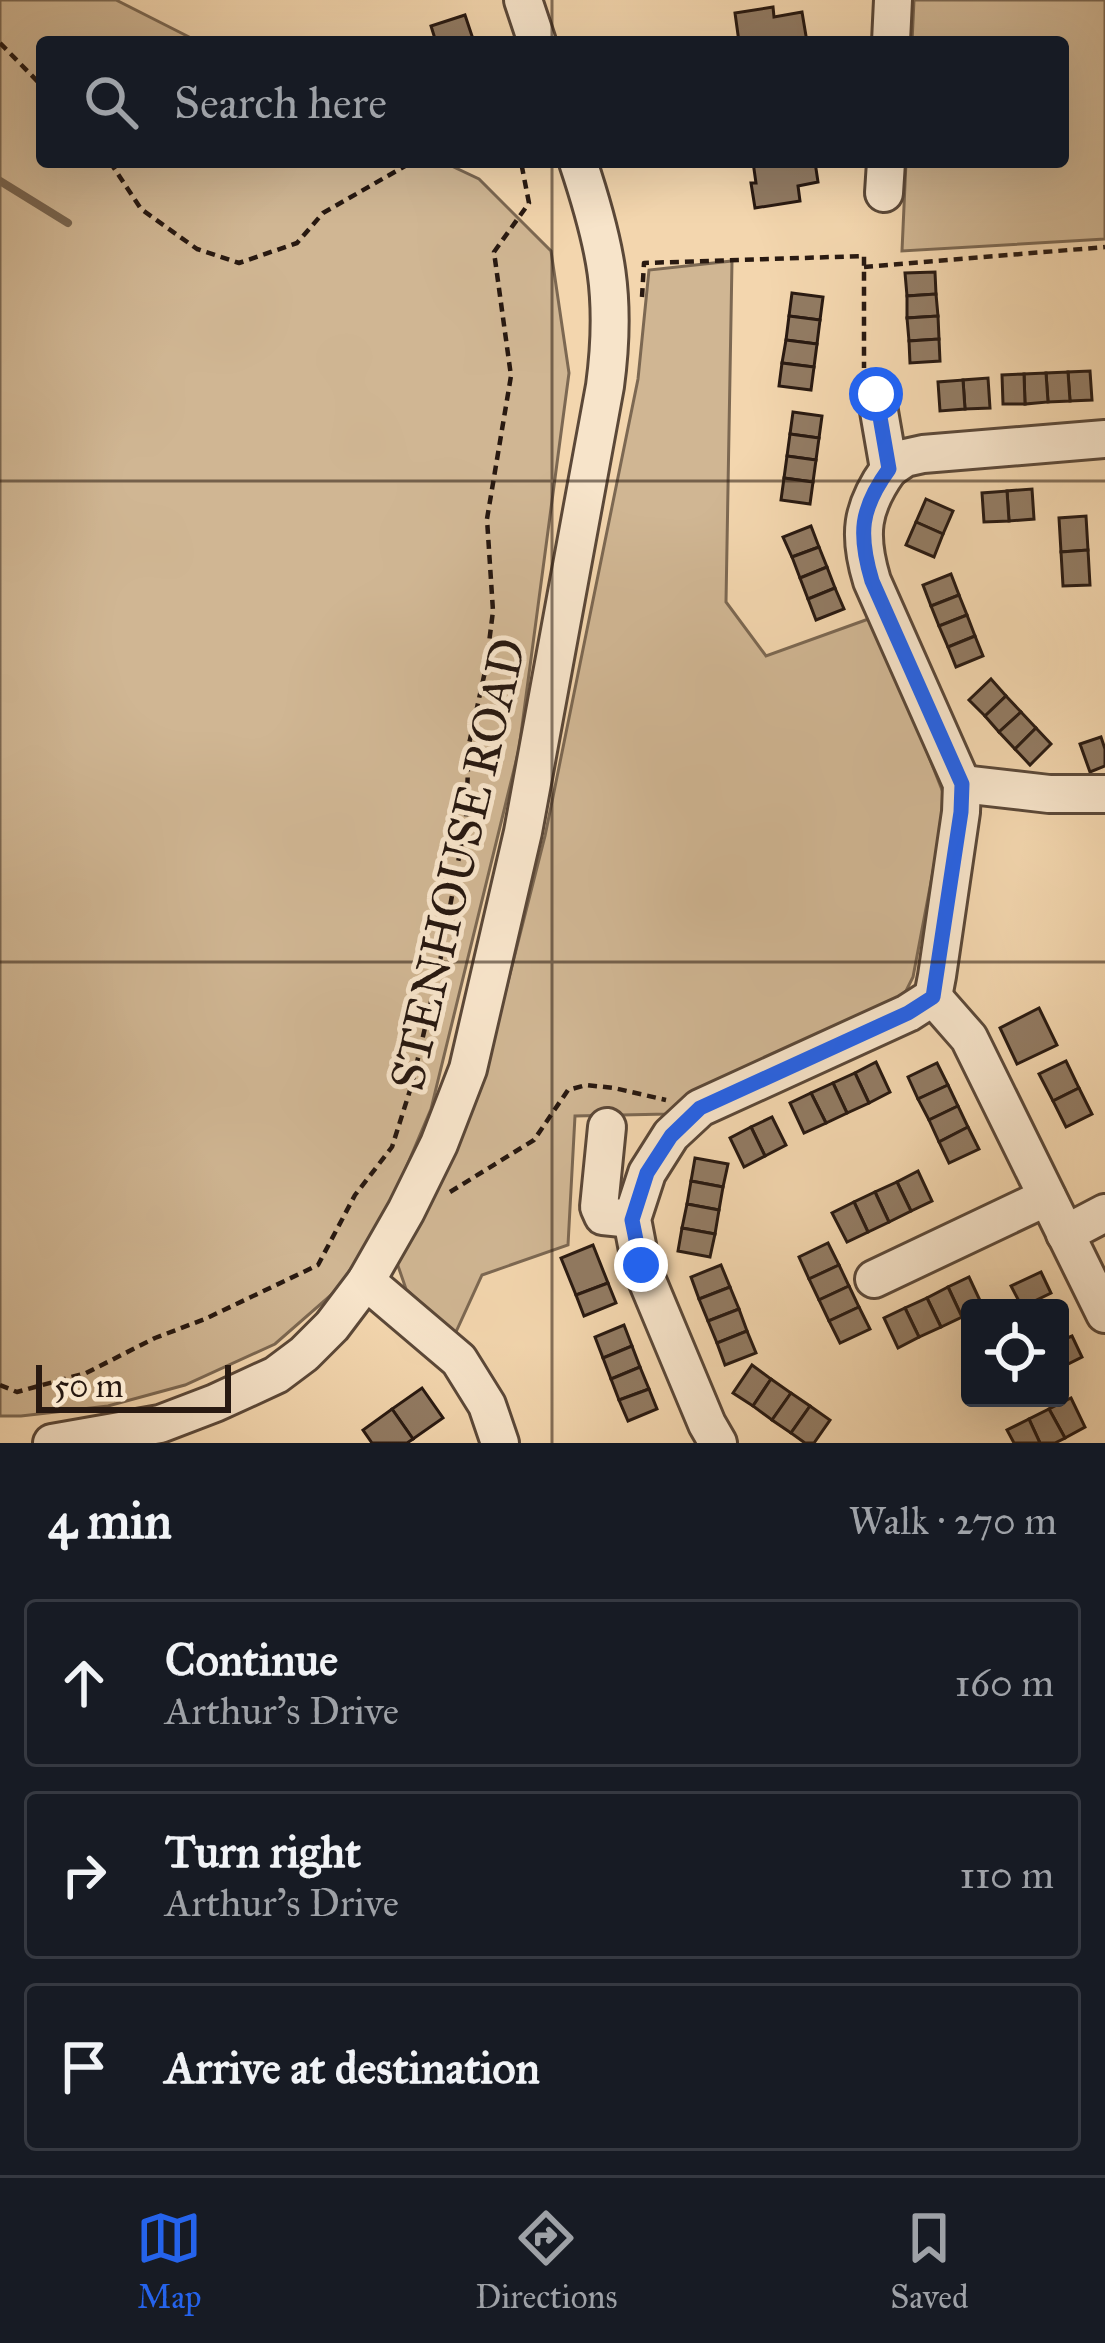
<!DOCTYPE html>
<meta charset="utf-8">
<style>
:root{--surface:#171b24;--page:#20242c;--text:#f1f3f6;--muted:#9ea1a6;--line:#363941;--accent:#2563eb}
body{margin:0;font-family:"IM FELL Great Primer",serif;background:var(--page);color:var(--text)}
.controls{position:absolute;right:36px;bottom:36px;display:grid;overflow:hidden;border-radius:12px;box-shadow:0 12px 48px #0002}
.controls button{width:108px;height:108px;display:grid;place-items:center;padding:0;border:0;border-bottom:3px solid var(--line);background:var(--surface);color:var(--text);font:60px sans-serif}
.scale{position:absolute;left:36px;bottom:30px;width:195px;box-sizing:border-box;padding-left:12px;border:6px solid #281911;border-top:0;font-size:33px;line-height:42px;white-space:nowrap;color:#281911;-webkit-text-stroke:9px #f7e4ca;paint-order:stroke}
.stop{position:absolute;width:36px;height:36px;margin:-27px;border:9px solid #2563eb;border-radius:50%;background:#fff}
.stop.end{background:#2563eb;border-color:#fff;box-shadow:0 3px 12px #0008}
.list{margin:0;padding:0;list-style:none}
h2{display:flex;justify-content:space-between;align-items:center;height:156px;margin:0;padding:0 48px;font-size:51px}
h2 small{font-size:39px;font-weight:400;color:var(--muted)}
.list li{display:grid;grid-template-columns:78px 1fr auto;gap:36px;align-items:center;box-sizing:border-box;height:168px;margin:0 24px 24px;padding:0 24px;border:3px solid var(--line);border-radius:12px}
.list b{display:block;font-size:45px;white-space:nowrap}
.list p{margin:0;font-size:39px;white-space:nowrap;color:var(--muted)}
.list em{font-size:39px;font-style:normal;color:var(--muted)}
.icon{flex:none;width:66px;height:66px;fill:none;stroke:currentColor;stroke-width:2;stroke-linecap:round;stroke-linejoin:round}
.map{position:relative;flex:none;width:1105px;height:1443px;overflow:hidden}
.search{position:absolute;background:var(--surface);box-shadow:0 12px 48px #0002;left:36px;right:36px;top:36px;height:132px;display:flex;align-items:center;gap:30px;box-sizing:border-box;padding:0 42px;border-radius:12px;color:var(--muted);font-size:45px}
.sheet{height:732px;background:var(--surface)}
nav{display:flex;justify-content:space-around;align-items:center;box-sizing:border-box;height:168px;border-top:3px solid var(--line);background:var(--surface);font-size:33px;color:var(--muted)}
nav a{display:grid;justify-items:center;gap:6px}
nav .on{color:var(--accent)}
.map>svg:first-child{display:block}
.green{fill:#d0b693;stroke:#7c6852;stroke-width:3}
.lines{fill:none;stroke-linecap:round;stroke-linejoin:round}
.stream{stroke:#78644f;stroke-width:8}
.building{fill:#927b63;stroke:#281911;stroke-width:3}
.minor-casing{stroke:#5b4838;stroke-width:42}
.path{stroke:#281911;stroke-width:4.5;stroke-dasharray:9 6;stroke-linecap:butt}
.minor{stroke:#f7e4ca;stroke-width:36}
.route{stroke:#2563eb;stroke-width:15}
.grid{fill:none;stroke:#281911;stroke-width:3;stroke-opacity:0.55}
.labels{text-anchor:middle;stroke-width:10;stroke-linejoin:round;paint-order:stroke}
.street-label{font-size:48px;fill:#281911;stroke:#f7e4ca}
</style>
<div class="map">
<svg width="1105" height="1443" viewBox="0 0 1105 1443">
<rect width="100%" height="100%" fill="#f3d6ae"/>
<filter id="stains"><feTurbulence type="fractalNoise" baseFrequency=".00167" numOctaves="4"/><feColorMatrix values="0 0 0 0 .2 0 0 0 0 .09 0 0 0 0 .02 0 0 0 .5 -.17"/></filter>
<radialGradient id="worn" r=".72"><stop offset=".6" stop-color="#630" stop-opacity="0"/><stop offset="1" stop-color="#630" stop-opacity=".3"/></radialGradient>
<g class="green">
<polygon points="0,0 116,0 199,42 42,42 42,162 443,162 479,179 551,251 569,373 519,749 431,1109 383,1222 346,1282 275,1344 185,1385 108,1406 21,1416 0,1416"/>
<polygon points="914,0 1105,0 1105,239 902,251 906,162 1063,162 1063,42 912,42"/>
<polygon points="732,261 726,602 766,656 874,617 944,795 945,808 913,977 906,991 895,1000 668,1114 575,1116 568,1245 482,1275 455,1334 406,1289 396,1260 484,1076 545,836 638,379 649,270"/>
</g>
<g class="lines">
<polyline class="stream" points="0,181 68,223"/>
</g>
<g class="building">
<polygon points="773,7 774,17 802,12 807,42 739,42 735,13"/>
<polygon points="465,15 474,42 436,42 431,26"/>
<polygon points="753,162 815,162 818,182 798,186 800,201 755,208 751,183 756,183"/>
<polygon points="935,272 936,294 907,296 905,273"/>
<polygon points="792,293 823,297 820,320 789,316"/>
<polygon points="936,294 938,316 907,318 907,296"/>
<polygon points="789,316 820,320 817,344 786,340"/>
<polygon points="938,316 939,339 909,341 907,318"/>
<polygon points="939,339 940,361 910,363 909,341"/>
<polygon points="786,340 817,344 814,367 782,363"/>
<polygon points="782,363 814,367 811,390 779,386"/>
<polygon points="1090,371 1092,400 1070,401 1068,372"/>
<polygon points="1068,372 1070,401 1048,402 1046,373"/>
<polygon points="1046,373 1048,402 1025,404 1024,374"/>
<polygon points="1024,374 1025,404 1003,404 1002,375"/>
<polygon points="988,378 990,408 965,409 963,380"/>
<polygon points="963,380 965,409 940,411 938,382"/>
<polygon points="793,412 822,416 819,438 790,434"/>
<polygon points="790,434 819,438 816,460 787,456"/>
<polygon points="787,456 816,460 813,482 784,478"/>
<polygon points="784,478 813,482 810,504 781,500"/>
<polygon points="1032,489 1034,519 1009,521 1007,491"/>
<polygon points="1007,491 1009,521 984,522 982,493"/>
<polygon points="926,499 953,511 943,534 916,522"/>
<polygon points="1086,516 1088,550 1061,552 1059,518"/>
<polygon points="916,522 943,534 934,557 906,545"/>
<polygon points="811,526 819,547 792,557 783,537"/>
<polygon points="819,547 827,567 800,578 792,557"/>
<polygon points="1088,550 1090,585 1063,586 1061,552"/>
<polygon points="827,567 835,588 808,599 800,578"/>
<polygon points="951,574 959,595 931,606 923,585"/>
<polygon points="835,588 844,609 816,620 808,599"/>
<polygon points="959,595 967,615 939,626 931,606"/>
<polygon points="967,615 975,636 948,647 939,626"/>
<polygon points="975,636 983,656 956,667 948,647"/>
<polygon points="991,679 1006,696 985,716 969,700"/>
<polygon points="1006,696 1021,712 999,732 985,716"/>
<polygon points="1021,712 1036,728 1015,749 999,732"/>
<polygon points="1036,728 1051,744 1030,765 1015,749"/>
<polygon points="1101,737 1105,749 1105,766 1090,772 1080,744"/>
<polygon points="1039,1008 1057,1045 1017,1064 1000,1028"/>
<polygon points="1066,1061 1079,1088 1053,1101 1039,1074"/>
<polygon points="876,1062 890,1092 869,1103 855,1073"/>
<polygon points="937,1063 948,1085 918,1099 908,1077"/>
<polygon points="855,1073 869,1103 847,1113 833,1083"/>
<polygon points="833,1083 847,1113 826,1123 811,1093"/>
<polygon points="948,1085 958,1106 929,1120 918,1099"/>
<polygon points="1079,1088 1092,1114 1066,1127 1053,1101"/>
<polygon points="811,1093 826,1123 804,1133 790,1103"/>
<polygon points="958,1106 968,1127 939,1142 929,1120"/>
<polygon points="772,1117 786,1145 765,1156 751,1127"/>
<polygon points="751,1127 765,1156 744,1167 730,1138"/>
<polygon points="968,1127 979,1149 949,1163 939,1142"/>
<polygon points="695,1158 728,1164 723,1187 691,1181"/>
<polygon points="918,1171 932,1201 911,1211 897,1182"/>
<polygon points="691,1181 723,1187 719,1210 687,1204"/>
<polygon points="897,1182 911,1211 889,1222 875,1192"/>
<polygon points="875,1192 889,1222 868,1232 854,1202"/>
<polygon points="854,1202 868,1232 847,1242 832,1213"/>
<polygon points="687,1204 719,1210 715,1234 682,1228"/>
<polygon points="682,1228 715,1234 710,1257 678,1251"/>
<polygon points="828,1243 839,1265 809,1279 799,1257"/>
<polygon points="593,1245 608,1283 576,1295 561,1258"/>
<polygon points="721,1265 730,1287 699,1299 691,1277"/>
<polygon points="839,1265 849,1286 819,1300 809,1279"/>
<polygon points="1041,1272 1051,1293 1022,1307 1011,1286"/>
<polygon points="969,1277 983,1307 970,1308 970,1313 962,1317 948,1287"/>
<polygon points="608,1283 616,1303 584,1316 576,1295"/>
<polygon points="849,1286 859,1307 829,1321 819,1300"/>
<polygon points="730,1287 739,1309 708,1321 699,1299"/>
<polygon points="948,1287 962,1317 941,1327 927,1298"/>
<polygon points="927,1298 941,1327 919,1337 905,1308"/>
<polygon points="859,1307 870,1329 840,1343 829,1321"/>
<polygon points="905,1308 919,1337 898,1348 884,1318"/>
<polygon points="739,1309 747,1331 717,1343 708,1321"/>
<polygon points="624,1325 632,1346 603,1358 595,1337"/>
<polygon points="747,1331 756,1353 725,1365 717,1343"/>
<polygon points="1072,1336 1082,1357 1060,1368 1060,1341"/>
<polygon points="632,1346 640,1367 611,1379 603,1358"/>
<polygon points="752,1365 771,1379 753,1406 733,1393"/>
<polygon points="640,1367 649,1389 619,1400 611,1379"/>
<polygon points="771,1379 791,1393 772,1420 753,1406"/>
<polygon points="422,1388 443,1418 413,1439 392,1409"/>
<polygon points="649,1389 657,1409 628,1421 619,1400"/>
<polygon points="791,1393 810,1406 791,1433 772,1420"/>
<polygon points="1071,1398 1085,1427 1065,1438 1049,1409"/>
<polygon points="810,1406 830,1420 814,1443 805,1443 791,1433"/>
<polygon points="392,1409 413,1439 407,1443 372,1443 363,1430"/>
<polygon points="1049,1409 1065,1438 1055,1443 1040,1443 1029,1419"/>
<polygon points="1029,1419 1040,1443 1014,1443 1007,1430"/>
</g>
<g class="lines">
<defs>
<g id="minor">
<polyline points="523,0 537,42"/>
<polyline points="891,42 893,0"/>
<polyline points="884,193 886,162"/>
<polyline points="889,469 905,458 923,454 1105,439"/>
<polyline points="962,784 1049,794 1105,794"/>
<polyline points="933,997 969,1038 1105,1314"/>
<polyline points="607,1127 599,1207 603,1216 632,1219"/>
<polyline points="1065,1234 1105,1213"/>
<polyline points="874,1279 1047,1197"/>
<polyline points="366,1281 459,1360 487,1405 500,1443"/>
<path d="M52 1443 160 1424 215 1403 276 1375 304 1354 332 1326 366 1281 406 1211 439 1144 468 1069 523 832 605 386C617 297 606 246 578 162"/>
<path d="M718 1443 707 1424 641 1266 632 1219 647 1173 671 1135 700 1108 908 1013 933 997 937 976 961 812 962 784 872 581C858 535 861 508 889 469L876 394"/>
</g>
</defs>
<use href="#minor" class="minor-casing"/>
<g class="path">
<polyline points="0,43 42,86"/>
<polyline points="110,162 141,209 197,249 239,263 297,243 323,213 412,162"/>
<polyline points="864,267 1105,247"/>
<polyline points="642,297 644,263 864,256 864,368"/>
<polyline points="450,1192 534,1140 568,1090 586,1085 614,1088 666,1100"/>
<polyline points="0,1385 17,1392 86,1373 155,1338 205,1319 318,1265 355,1195 392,1147 412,1084 439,967 466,819 469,744 486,667 493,611 487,519 511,376 494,252 529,203 521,162"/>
</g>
<use href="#minor" class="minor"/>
</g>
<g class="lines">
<path class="route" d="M641 1265 632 1220 647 1173 671 1136 700 1108 908 1013 933 997 961 812 962 784 872 581C858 534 860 509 889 469L876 394"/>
</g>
<path class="grid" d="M552 0V42M552 162V1443M0 481H1105M0 962H1105"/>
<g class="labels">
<g class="street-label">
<text transform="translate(457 864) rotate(-77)" y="17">STENHOUSE ROAD</text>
</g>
</g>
<rect width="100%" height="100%" filter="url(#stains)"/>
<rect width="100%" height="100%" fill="url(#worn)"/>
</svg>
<div class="controls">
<button><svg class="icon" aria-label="locate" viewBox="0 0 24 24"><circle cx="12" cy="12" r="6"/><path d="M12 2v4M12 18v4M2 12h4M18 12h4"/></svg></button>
</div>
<div class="scale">50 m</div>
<div class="stop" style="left:876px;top:394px"></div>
<div class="stop end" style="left:641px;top:1265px"></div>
<div class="search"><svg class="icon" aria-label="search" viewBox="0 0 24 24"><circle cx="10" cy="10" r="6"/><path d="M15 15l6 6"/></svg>Search here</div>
</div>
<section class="sheet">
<h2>4 min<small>Walk · 270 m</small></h2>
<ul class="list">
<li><svg class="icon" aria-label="ahead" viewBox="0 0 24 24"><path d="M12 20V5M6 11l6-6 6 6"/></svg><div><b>Continue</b><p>Arthur's Drive</p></div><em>160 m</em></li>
<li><svg class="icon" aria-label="right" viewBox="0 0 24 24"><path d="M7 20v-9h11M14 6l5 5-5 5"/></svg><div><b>Turn right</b><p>Arthur's Drive</p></div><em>110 m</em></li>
<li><svg class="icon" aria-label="arrive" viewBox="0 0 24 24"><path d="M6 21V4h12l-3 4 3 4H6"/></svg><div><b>Arrive at destination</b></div></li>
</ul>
</section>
<nav>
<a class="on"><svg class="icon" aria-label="map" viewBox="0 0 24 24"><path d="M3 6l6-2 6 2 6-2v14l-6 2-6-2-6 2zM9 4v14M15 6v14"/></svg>Map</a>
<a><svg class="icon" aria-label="directions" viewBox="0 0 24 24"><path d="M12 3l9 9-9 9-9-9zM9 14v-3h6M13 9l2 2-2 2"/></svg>Directions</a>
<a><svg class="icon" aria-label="saved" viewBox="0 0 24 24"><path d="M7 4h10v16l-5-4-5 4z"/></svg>Saved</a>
</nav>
